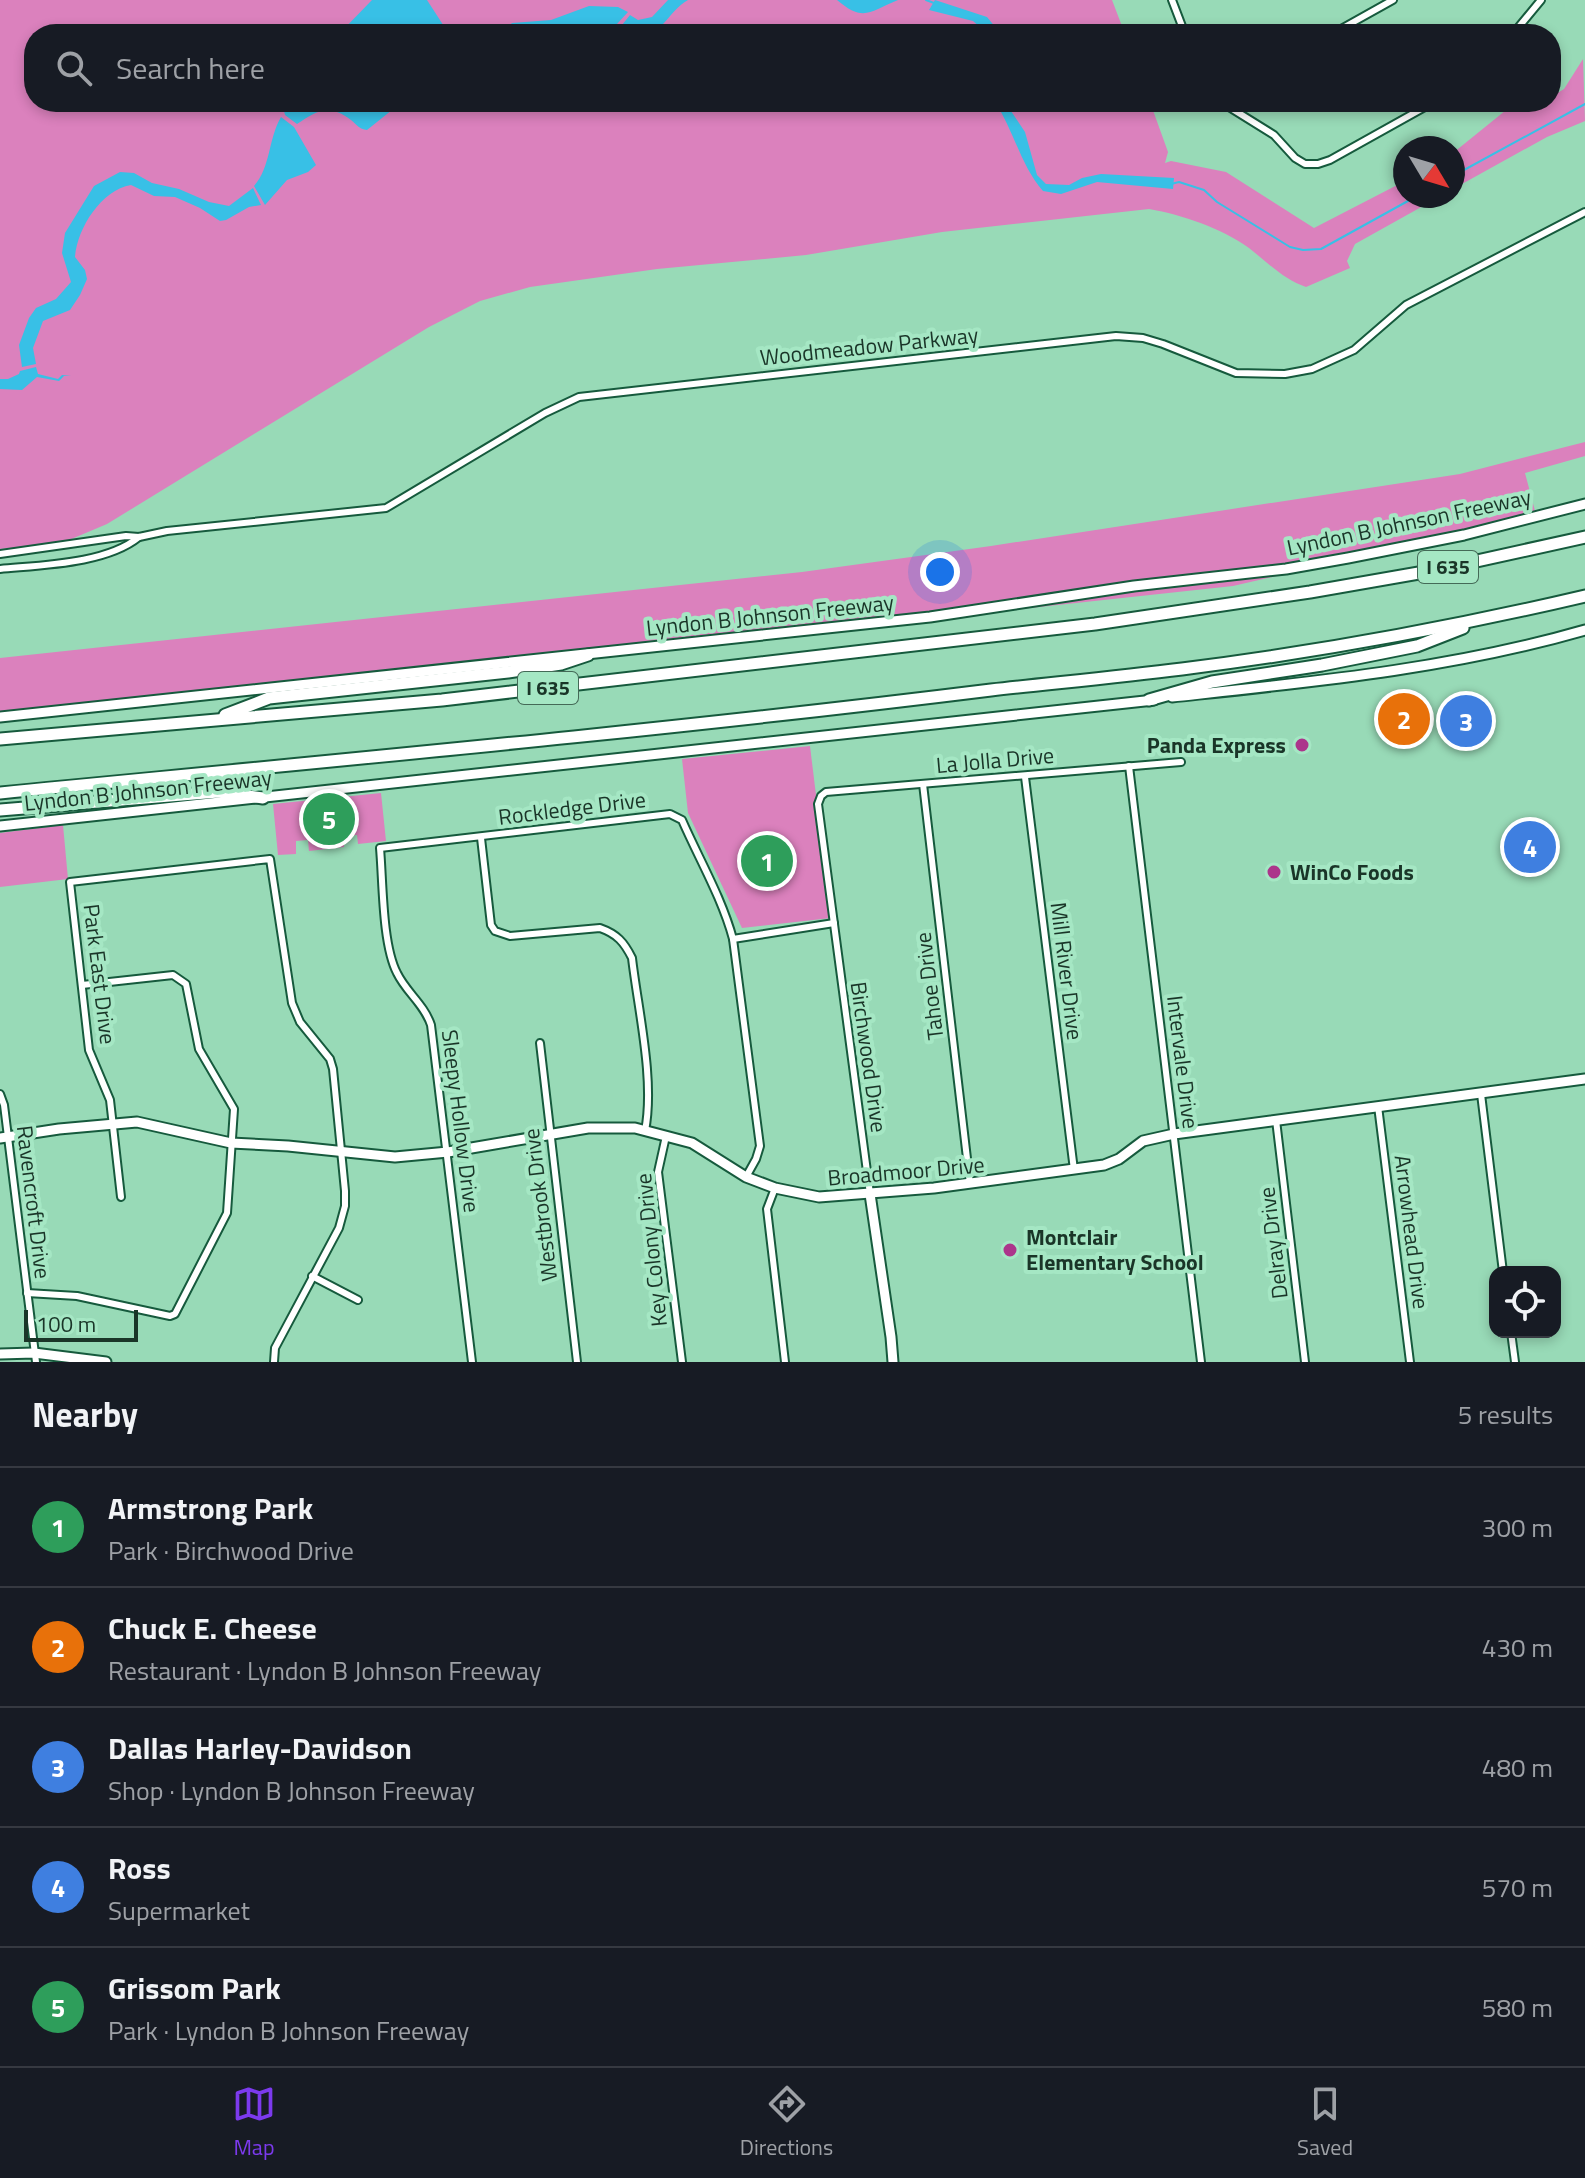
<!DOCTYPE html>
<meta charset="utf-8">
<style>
:root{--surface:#171b24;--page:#20242c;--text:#f1f3f6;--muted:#9ea1a6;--line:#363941;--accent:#7c3aed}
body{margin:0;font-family:"Titillium Web",sans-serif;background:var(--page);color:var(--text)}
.controls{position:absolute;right:24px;bottom:24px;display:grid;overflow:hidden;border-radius:16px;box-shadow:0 4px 12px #0003}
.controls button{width:72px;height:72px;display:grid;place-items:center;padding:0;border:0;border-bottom:2px solid var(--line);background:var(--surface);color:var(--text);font:40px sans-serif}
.compass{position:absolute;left:1393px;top:136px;width:72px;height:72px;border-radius:50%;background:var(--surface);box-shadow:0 4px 12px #0003;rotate:128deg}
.scale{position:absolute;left:24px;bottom:20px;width:114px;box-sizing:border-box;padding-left:8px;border:4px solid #1a3528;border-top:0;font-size:22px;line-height:28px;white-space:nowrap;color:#1a3528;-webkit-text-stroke:6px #a5e7c4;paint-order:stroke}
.you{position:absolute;left:940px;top:572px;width:28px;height:28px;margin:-20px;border:6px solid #fff;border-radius:50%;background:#1a73e8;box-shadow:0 0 0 12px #1a73e833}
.badge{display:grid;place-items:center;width:52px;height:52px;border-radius:50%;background:var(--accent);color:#fff;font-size:26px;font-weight:700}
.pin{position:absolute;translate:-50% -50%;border:4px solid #fff;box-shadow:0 2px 8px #0006}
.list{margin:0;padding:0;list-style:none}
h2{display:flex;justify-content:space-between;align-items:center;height:104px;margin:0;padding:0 32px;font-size:34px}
h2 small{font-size:26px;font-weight:400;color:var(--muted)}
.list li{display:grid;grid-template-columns:52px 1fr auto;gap:24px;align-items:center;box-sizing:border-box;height:120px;padding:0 32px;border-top:2px solid var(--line)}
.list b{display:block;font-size:30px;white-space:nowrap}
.list p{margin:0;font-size:26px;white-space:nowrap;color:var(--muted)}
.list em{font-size:26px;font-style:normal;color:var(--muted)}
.icon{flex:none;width:44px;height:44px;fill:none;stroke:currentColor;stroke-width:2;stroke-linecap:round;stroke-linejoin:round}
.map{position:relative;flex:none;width:1585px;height:1362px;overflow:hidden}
.search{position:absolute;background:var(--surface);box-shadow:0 4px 12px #0003;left:24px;right:24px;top:24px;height:88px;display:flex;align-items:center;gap:20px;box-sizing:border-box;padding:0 28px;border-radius:32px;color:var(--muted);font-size:30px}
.sheet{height:704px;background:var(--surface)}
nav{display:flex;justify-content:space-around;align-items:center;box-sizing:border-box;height:112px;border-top:2px solid var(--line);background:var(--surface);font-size:22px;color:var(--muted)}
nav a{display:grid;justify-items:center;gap:4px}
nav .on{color:var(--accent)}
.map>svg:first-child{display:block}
.green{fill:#db81bd}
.water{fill:#38c0e6}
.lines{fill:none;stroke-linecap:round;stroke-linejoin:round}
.stream{stroke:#38c0e6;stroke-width:2}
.street-casing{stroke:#165a3d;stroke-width:10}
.secondary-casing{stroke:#165a3d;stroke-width:13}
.highway-casing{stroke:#165a3d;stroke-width:15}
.street{stroke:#fff;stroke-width:6}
.secondary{stroke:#fff;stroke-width:9}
.highway{stroke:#fff;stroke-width:11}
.poi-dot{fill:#ac358b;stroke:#a5e7c4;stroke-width:3}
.labels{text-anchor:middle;stroke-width:8;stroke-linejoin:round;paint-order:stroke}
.shield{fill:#a5e7c4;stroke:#446a57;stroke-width:2}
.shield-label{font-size:20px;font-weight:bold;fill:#1a3528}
.street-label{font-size:22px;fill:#1a3528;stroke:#a5e7c4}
.poi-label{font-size:22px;font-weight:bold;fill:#1a3528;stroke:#a5e7c4;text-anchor:start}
</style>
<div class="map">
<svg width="1585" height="1362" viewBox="0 0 1585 1362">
<rect width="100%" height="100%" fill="#98dab7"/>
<g class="green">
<path d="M0 0H1112L1125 34H34V102H1150L1168 152 1165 163 1171 161 1226 172 1314 228 1405 181V196H1441L1355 244 1347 261 1350 268 1306 287C1284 280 1267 262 1249 248 1221 228 1183 215 1149 209L942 232 806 255 657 269 530 287 480 301 429 327 107 524 62 543 0 549Z"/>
<polygon points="1583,59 1585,121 1547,137 1453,189 1453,153 1516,102 1551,102 1551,97 1564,89"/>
<polygon points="1585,442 1585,456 1525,473 1535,511 1518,521 1233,586 0,720 0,658 802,572 991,546 1460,474"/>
<polygon points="810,746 831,918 742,928 688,813 682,759"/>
<polygon points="381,793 386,841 358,844 357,835 344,836 344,847 309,851 308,840 296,841 296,854 278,855 273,804"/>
<polygon points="63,825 68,879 0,887 0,833"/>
</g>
<g class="water">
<polygon points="372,0 427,0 449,34 339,34"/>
<path d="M668 0H688C661 16 662 48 622 25L630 15 638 20 652 17Z"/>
<path d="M837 0H898C870 11 864 23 837 0Z"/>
<polygon points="935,0 987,17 1001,34 988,34 973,21 929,10"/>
<path d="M589 6 618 7 628 12 617 24C606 24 598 26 590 34H499L512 23 551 20Z"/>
<path d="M291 102H402L367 130C359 129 357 125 351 120 328 103 317 111 297 124L285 115 284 111Z"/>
<path d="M995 102H1005L1025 132 1037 175 1046 184 1069 185 1082 178 1101 174 1174 178 1173 189 1097 182 1061 194 1043 191C1021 166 1014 131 995 102Z"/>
<path d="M281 117 294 127 316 165 308 172 287 180 265 205 254 186C271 167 268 139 281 117Z"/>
<path d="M120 172 134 173 152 183 179 189 209 202 229 206 253 188 261 205 249 207 226 220 220 221 200 208 175 197 154 196 131 185C101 190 77 229 75 257L85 270 87 279 80 295 70 310 43 321 33 348 36 364 22 367 19 345 29 318 36 308 56 299 71 282 62 253 65 233 94 186Z"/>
<polygon points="36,367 38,374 58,379 62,375 71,376 64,376 59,381 37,377 22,390 0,389 0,379 8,379 19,374 20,371"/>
</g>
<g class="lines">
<g class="stream">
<polyline points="926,0 934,3"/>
<polyline points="1453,176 1585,104"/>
<polyline points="1171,184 1179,182 1204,190 1217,202 1290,247 1303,250 1321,249 1417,196"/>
</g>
<defs>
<g id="street">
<polyline points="1172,0 1185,34"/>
<polyline points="1332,34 1393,0"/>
<polyline points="1513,34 1541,0"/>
<polyline points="1221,102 1274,135 1295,158 1305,164 1318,164 1330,160 1434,102"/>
<polyline points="0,554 126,536 139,537 167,531 386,508 545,413 579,397 1116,336 1143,338 1163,344 1236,373 1285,374 1312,369 1354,350 1406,305 1585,212"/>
<path d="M0 569C41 565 106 564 139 537"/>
<polyline points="1129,766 1201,1362"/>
<polyline points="1025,777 1074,1170"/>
<polyline points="923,784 970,1184"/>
<path d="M481 838 491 925 495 931 510 936 600 928C617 934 624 942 632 958 638 1010 655 1080 645 1131"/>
<polyline points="733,939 834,923"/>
<polyline points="540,1043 577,1362"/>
<polyline points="0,1094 4,1105 36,1362"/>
<polyline points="1481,1094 1503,1272"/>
<polyline points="1378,1106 1410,1362"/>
<polyline points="1276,1120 1305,1362"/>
<polyline points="666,1136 658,1172 682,1362"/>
<polyline points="775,1188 767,1209 785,1362"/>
<polyline points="870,1194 818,804 821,796 826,792 1181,762"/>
<polyline points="121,1197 110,1100 89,1050 70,882 270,859 292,1003 300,1022 330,1059 333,1069 345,1191 345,1206 339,1228 275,1348 274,1362"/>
<polyline points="312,1276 358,1300"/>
<polyline points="27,1293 77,1296 170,1316 175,1314 227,1213 234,1109 199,1049 186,984 173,975 82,985"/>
<polyline points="1511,1332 1515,1362"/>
<path d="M472 1362 431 1025C424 1004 406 992 397 973 382 944 383 881 380 848L670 814 682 820C699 859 722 898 733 939L760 1146 756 1159 746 1177"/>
</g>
<g id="secondary">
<path d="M1172 697C1312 682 1450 669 1585 630"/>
<polyline points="0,717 930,617 1134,586 1286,569 1348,558 1464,535 1585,504"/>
<polyline points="0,826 1154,700"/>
<polyline points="0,1138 59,1129 137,1122 231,1143 288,1146 395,1157 448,1152 588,1128 635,1128 692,1143 746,1177 775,1188 819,1197 934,1188 1104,1165 1119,1159 1143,1141 1174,1134 1585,1079"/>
<polyline points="870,1194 891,1337 893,1362"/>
<polyline points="0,1354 34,1353 106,1362"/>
</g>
<g id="highway">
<polyline points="1149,700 1212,682 1322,665 1417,646 1463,628"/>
<polyline points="225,715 269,698 508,672 561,664 588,655"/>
<polyline points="0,739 442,700 1095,624 1310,592 1436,570 1585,537"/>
<path d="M0 793C330 761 661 731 991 690 1054 683 1118 677 1182 669 1317 652 1453 627 1585 596"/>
<polyline points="0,810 218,792 263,798"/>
</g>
</defs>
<use href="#street" class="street-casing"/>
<use href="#secondary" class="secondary-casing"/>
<use href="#highway" class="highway-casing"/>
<use href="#street" class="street"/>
<use href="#secondary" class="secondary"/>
<use href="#highway" class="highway"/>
</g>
<g class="poi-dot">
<circle cx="1302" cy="745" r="8"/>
<circle cx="1274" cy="872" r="8"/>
<circle cx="1010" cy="1250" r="8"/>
</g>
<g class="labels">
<g class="shield">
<rect x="1418" y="551" width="60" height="32" rx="6"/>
<rect x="518" y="672" width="60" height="32" rx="6"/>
</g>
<g class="shield-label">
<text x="1448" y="574">I 635</text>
<text x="548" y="695">I 635</text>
</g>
<g class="street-label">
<text transform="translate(869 346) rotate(-6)" y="8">Woodmeadow Parkway</text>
<text transform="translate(1409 522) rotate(-12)" y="8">Lyndon B Johnson Freeway</text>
<text transform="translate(770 615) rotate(-6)" y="8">Lyndon B Johnson Freeway</text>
<text transform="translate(995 760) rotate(-5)" y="8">La Jolla Drive</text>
<text transform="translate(148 790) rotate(-6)" y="8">Lyndon B Johnson Freeway</text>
<text transform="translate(572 808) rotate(-7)" y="8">Rockledge Drive</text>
<text transform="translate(1067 971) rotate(83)" y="8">Mill River Drive</text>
<text transform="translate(100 974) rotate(83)" y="8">Park East Drive</text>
<text transform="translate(929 986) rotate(-97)" y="8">Tahoe Drive</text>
<text transform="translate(869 1057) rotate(82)" y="8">Birchwood Drive</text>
<text transform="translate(1183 1062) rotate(83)" y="8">Intervale Drive</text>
<text transform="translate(461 1121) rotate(83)" y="8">Sleepy Hollow Drive</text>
<text transform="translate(906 1171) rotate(-5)" y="8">Broadmoor Drive</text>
<text transform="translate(34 1202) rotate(83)" y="8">Ravencroft Drive</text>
<text transform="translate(540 1205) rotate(-97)" y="8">Westbrook Drive</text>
<text transform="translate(1412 1232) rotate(83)" y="8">Arrowhead Drive</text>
<text transform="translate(1273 1243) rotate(-97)" y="8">Delray Drive</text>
<text transform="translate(651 1250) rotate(-96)" y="8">Key Colony Drive</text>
</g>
<g class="poi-label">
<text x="1286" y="753" text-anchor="end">Panda Express</text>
<text x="1290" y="880">WinCo Foods</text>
<text x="1026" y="1245">Montclair<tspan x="1026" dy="25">Elementary School</tspan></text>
</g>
</g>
</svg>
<div class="controls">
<button><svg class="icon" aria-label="locate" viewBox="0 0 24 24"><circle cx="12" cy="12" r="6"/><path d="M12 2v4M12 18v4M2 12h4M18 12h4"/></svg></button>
</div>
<svg class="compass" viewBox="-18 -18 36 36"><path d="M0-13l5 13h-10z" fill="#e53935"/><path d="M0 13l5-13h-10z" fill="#9ea1a6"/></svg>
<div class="scale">100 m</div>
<div class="you"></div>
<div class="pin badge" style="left:767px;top:861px;background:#2e9e5b">1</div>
<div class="pin badge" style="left:1404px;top:719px;background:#e8710a">2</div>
<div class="pin badge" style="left:1466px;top:721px;background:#3f7fe0">3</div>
<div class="pin badge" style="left:1530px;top:847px;background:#3f7fe0">4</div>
<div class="pin badge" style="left:329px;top:819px;background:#2e9e5b">5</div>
<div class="search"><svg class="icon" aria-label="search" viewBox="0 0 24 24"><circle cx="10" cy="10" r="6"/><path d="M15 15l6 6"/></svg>Search here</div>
</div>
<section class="sheet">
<h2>Nearby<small>5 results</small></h2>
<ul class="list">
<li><span class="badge" style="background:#2e9e5b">1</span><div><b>Armstrong Park</b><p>Park · Birchwood Drive</p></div><em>300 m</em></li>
<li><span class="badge" style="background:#e8710a">2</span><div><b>Chuck E. Cheese</b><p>Restaurant · Lyndon B Johnson Freeway</p></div><em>430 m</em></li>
<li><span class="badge" style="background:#3f7fe0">3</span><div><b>Dallas Harley-Davidson</b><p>Shop · Lyndon B Johnson Freeway</p></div><em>480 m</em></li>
<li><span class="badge" style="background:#3f7fe0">4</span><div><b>Ross</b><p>Supermarket</p></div><em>570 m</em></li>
<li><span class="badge" style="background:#2e9e5b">5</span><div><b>Grissom Park</b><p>Park · Lyndon B Johnson Freeway</p></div><em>580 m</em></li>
</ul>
</section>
<nav>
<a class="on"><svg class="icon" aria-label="map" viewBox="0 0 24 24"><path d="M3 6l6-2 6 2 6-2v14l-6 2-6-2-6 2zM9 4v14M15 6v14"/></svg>Map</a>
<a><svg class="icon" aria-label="directions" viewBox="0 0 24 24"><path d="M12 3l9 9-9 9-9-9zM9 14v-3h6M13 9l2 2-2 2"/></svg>Directions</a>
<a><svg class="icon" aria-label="saved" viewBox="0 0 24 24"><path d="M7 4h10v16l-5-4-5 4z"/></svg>Saved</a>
</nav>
